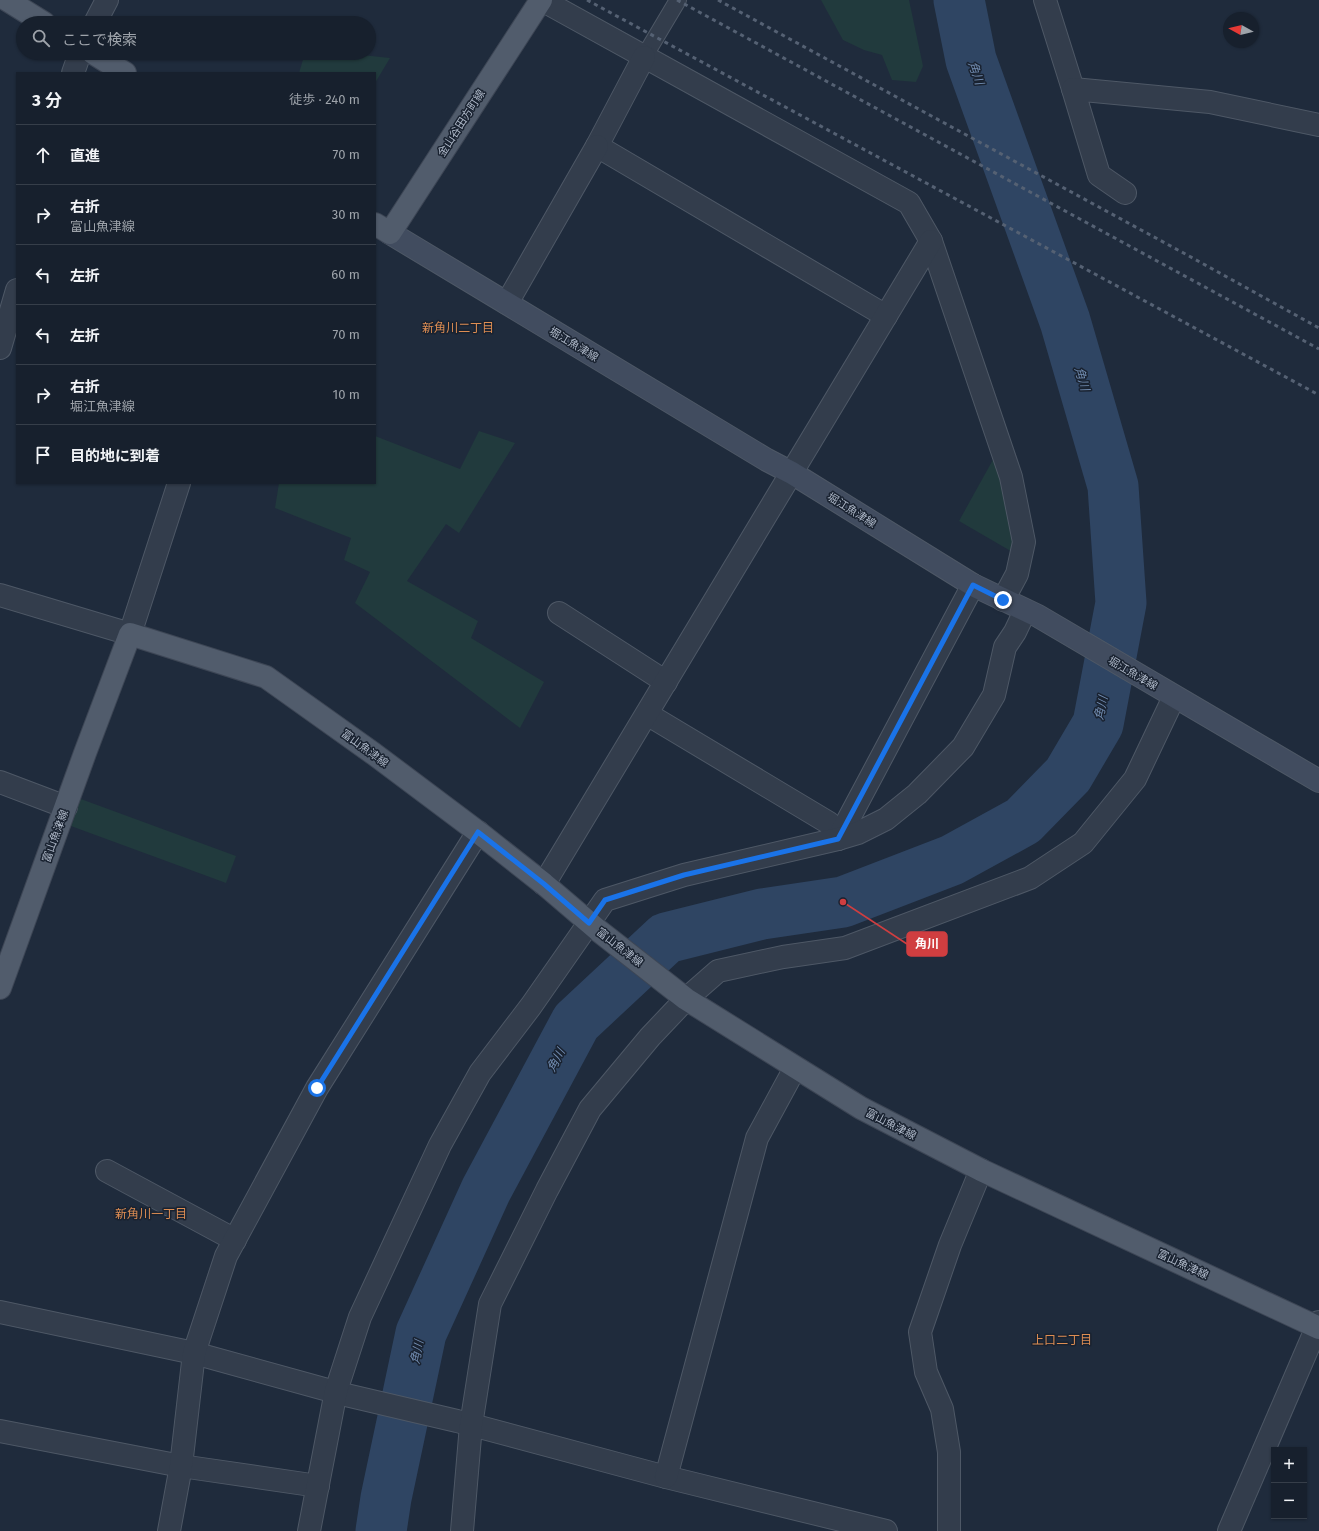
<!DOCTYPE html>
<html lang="ja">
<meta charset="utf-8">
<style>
:root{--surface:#17202d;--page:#242d39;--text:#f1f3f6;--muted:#9ea3aa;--line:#363e49}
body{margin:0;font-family:"Fira Sans","Noto Sans JP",sans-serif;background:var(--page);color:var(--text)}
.controls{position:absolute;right:12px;bottom:12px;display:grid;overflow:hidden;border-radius:0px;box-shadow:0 1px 3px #0004}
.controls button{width:36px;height:36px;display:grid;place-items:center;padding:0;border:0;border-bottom:1px solid var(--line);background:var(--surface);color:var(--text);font:20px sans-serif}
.compass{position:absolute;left:1223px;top:12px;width:36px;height:36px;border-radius:50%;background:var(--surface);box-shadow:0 1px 3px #0004;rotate:278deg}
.stop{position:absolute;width:12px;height:12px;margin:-9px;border:3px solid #1a73e8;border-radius:50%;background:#fff}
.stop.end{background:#1a73e8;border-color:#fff;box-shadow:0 1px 4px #0008}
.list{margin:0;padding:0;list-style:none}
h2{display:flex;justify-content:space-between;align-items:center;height:52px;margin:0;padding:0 16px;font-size:17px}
h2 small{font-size:13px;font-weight:400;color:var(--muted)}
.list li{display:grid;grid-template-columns:26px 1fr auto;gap:12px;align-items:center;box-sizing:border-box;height:60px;padding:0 16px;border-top:1px solid var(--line)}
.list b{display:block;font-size:15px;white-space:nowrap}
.list p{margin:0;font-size:13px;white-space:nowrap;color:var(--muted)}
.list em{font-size:13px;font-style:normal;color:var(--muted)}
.icon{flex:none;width:22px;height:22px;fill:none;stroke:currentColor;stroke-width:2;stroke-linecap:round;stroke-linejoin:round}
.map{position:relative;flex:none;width:1319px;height:1531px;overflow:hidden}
.search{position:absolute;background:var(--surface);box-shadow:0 1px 3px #0004;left:16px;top:16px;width:360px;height:44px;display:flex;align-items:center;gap:10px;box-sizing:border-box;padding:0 14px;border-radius:22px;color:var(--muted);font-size:15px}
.panel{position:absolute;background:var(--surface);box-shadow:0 1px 3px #0004;left:16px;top:72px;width:360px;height:412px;border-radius:0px}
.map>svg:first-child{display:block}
.green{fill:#213a3d}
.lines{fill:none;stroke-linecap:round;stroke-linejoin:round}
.river{stroke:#2f4563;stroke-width:51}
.service-casing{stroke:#4e5866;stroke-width:18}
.minor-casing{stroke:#4e5866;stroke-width:24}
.secondary-casing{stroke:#4e5866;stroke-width:24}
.primary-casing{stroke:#3d4655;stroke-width:24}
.service{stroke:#333d4c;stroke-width:16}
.minor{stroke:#333d4c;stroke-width:22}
.secondary{stroke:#414c5f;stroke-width:22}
.primary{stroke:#515c6c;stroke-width:22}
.rail{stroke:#556173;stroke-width:3;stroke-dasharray:4 4;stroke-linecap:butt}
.route{stroke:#1a73e8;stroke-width:5}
.labels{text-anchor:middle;stroke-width:3;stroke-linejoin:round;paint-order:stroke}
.street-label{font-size:11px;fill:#aeb8c8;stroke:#192230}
.water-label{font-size:12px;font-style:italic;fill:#738eb3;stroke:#192230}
.neighbourhood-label{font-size:12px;fill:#de8e53;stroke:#192230}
.leader{fill:none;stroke:#d03e40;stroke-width:1.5}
.callout-dot{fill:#d03e40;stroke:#192230;stroke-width:1.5}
.callout{fill:#d03e40;stroke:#d03e40;stroke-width:1.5}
.callout-label{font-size:12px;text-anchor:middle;font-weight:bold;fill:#fff}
</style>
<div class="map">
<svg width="1319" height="1531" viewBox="0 0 1319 1531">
<rect width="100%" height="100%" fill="#1f2b3c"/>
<g class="green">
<polygon points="821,0 909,0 923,66 916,82 892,80 882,55 864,50 843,40"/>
<polygon points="305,53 343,53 390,58 375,83 375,73 299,73"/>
<polygon points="479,431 515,443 459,533 446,524 407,581 478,621 471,638 544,682 520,728 355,603 370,572 344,560 351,538 275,508 279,483 375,483 375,436 460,469"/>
<polygon points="1000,447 1021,557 959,521"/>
<polygon points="70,795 236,856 226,883 60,822"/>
</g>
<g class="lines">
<polyline class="river" points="381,1531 386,1498 421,1333 486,1190 576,1022 666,938 762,914 843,902 952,860 1023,821 1068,775 1098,724 1121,603 1113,486 1065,321 971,60 959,0"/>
<defs>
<polyline id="service" points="644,57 678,0"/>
<g id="minor">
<polyline points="542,0 909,203 931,241 1011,477 1024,542 1017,574 1003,600"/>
<polyline points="1045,0 1073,89"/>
<polyline points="95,23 107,0"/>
<polyline points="644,57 597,146 886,316"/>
<polyline points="73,73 80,53"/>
<polyline points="1125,193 1099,175 1073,89 1210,102 1319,125"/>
<polyline points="507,303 597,146"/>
<polyline points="0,348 17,290"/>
<polyline points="0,595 130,634 179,483"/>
<polyline points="559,613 666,682"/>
<polyline points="647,714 829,823 838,839"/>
<polyline points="0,782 66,807"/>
<polyline points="838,839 973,585"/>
<polyline points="544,884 931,241"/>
<polyline points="107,1171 235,1240"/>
<polyline points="0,1312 194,1353 346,1395 457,1421 666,1477 886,1531"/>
<polyline points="0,1431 181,1466 318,1486"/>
<polyline points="666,1477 757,1138 795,1068"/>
<polyline points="169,1531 181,1466 194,1353 226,1256 317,1088 478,832"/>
<polyline points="309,1531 336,1391 360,1317 440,1145 480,1073 531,1006 605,900 684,875 838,839 858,833 886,819 917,794 963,747 994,695 1005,647 1015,632 1025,611"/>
<polyline points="462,1531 471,1425 490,1304 547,1190 590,1109 650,1037 686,999 718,971 783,957 845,948 1030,878 1083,843 1135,779 1174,697"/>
<polyline points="949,1531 949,1452 942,1409 926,1372 920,1332 950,1245 981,1170"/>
<polyline points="1229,1531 1319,1322"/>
</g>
<polyline id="secondary" points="390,233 767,460 792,473 973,585 1038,616 1319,781"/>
<g id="primary">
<polyline points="7,0 44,23"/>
<polyline points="93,53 125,73"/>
<polyline points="375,224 390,233 541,0"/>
<polyline points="0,988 85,753 130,634 266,677 374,754 478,832 544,884 599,931 686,999 861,1108 981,1170 1319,1328"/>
</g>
</defs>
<use href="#service" class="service-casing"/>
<use href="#minor" class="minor-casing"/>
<use href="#secondary" class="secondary-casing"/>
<use href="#primary" class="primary-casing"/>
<use href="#service" class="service"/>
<use href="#minor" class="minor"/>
<use href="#secondary" class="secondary"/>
<use href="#primary" class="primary"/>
<g class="rail">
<polyline points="587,0 1319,395"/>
<polyline points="677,0 1319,349"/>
<polyline points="718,0 1189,256 1319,328"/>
</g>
</g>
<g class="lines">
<polyline class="route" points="317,1088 478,832 544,884 589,923 605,900 684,875 838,839 973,585 1003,600"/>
</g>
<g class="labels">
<g class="street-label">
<text transform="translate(461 123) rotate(-57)" y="4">金山谷田方町線</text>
<text transform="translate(574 344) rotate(31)" y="4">堀江魚津線</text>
<text transform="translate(852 510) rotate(32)" y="4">堀江魚津線</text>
<text transform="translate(1133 673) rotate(30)" y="4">堀江魚津線</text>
<text transform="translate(365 748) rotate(36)" y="4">富山魚津線</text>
<text transform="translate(55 836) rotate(-70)" y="4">富山魚津線</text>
<text transform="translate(620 947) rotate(38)" y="4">富山魚津線</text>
<text transform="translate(891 1124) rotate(27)" y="4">富山魚津線</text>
<text transform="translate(1183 1264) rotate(25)" y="4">富山魚津線</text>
</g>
<g class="water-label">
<text transform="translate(976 73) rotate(71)" y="4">角川</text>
<text transform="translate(1082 379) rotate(74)" y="4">角川</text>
<text transform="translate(1101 708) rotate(-78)" y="4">角川</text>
<text transform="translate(556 1060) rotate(-62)" y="4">角川</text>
<text transform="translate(417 1352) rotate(-79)" y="4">角川</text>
</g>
<g class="neighbourhood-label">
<text x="458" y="332">新角川二丁目</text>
<text x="151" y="1218">新角川一丁目</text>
<text x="1062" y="1344">上口二丁目</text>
</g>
</g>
<path class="leader" d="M843 902L907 944"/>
<circle class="callout-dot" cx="843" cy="902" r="4"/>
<rect class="callout" x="907" y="932" width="40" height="24" rx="4"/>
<g class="callout-label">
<text x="927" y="948">角川</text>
</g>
</svg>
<div class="controls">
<button>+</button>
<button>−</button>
</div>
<svg class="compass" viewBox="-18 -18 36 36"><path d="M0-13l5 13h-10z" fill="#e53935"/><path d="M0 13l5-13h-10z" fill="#9ea3aa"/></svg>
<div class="stop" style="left:317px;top:1088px"></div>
<div class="stop end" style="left:1003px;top:600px"></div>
<div class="search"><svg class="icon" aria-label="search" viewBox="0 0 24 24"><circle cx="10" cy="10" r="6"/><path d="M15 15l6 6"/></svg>ここで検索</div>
<section class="panel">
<h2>3 分<small>徒歩 · 240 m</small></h2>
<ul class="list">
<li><svg class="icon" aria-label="ahead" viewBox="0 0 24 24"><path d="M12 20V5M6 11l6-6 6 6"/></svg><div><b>直進</b></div><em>70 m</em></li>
<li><svg class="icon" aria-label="right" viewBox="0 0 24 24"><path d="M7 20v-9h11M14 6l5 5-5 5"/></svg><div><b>右折</b><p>富山魚津線</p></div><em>30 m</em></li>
<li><svg class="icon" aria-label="left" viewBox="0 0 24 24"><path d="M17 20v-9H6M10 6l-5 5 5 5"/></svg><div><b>左折</b></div><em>60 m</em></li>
<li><svg class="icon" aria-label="left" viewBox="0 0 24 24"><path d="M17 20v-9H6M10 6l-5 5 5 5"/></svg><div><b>左折</b></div><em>70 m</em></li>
<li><svg class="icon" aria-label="right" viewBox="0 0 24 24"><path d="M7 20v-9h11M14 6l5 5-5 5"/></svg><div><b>右折</b><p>堀江魚津線</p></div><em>10 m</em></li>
<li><svg class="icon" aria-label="arrive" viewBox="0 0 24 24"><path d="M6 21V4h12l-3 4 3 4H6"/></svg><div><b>目的地に到着</b></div></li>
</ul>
</section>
</div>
